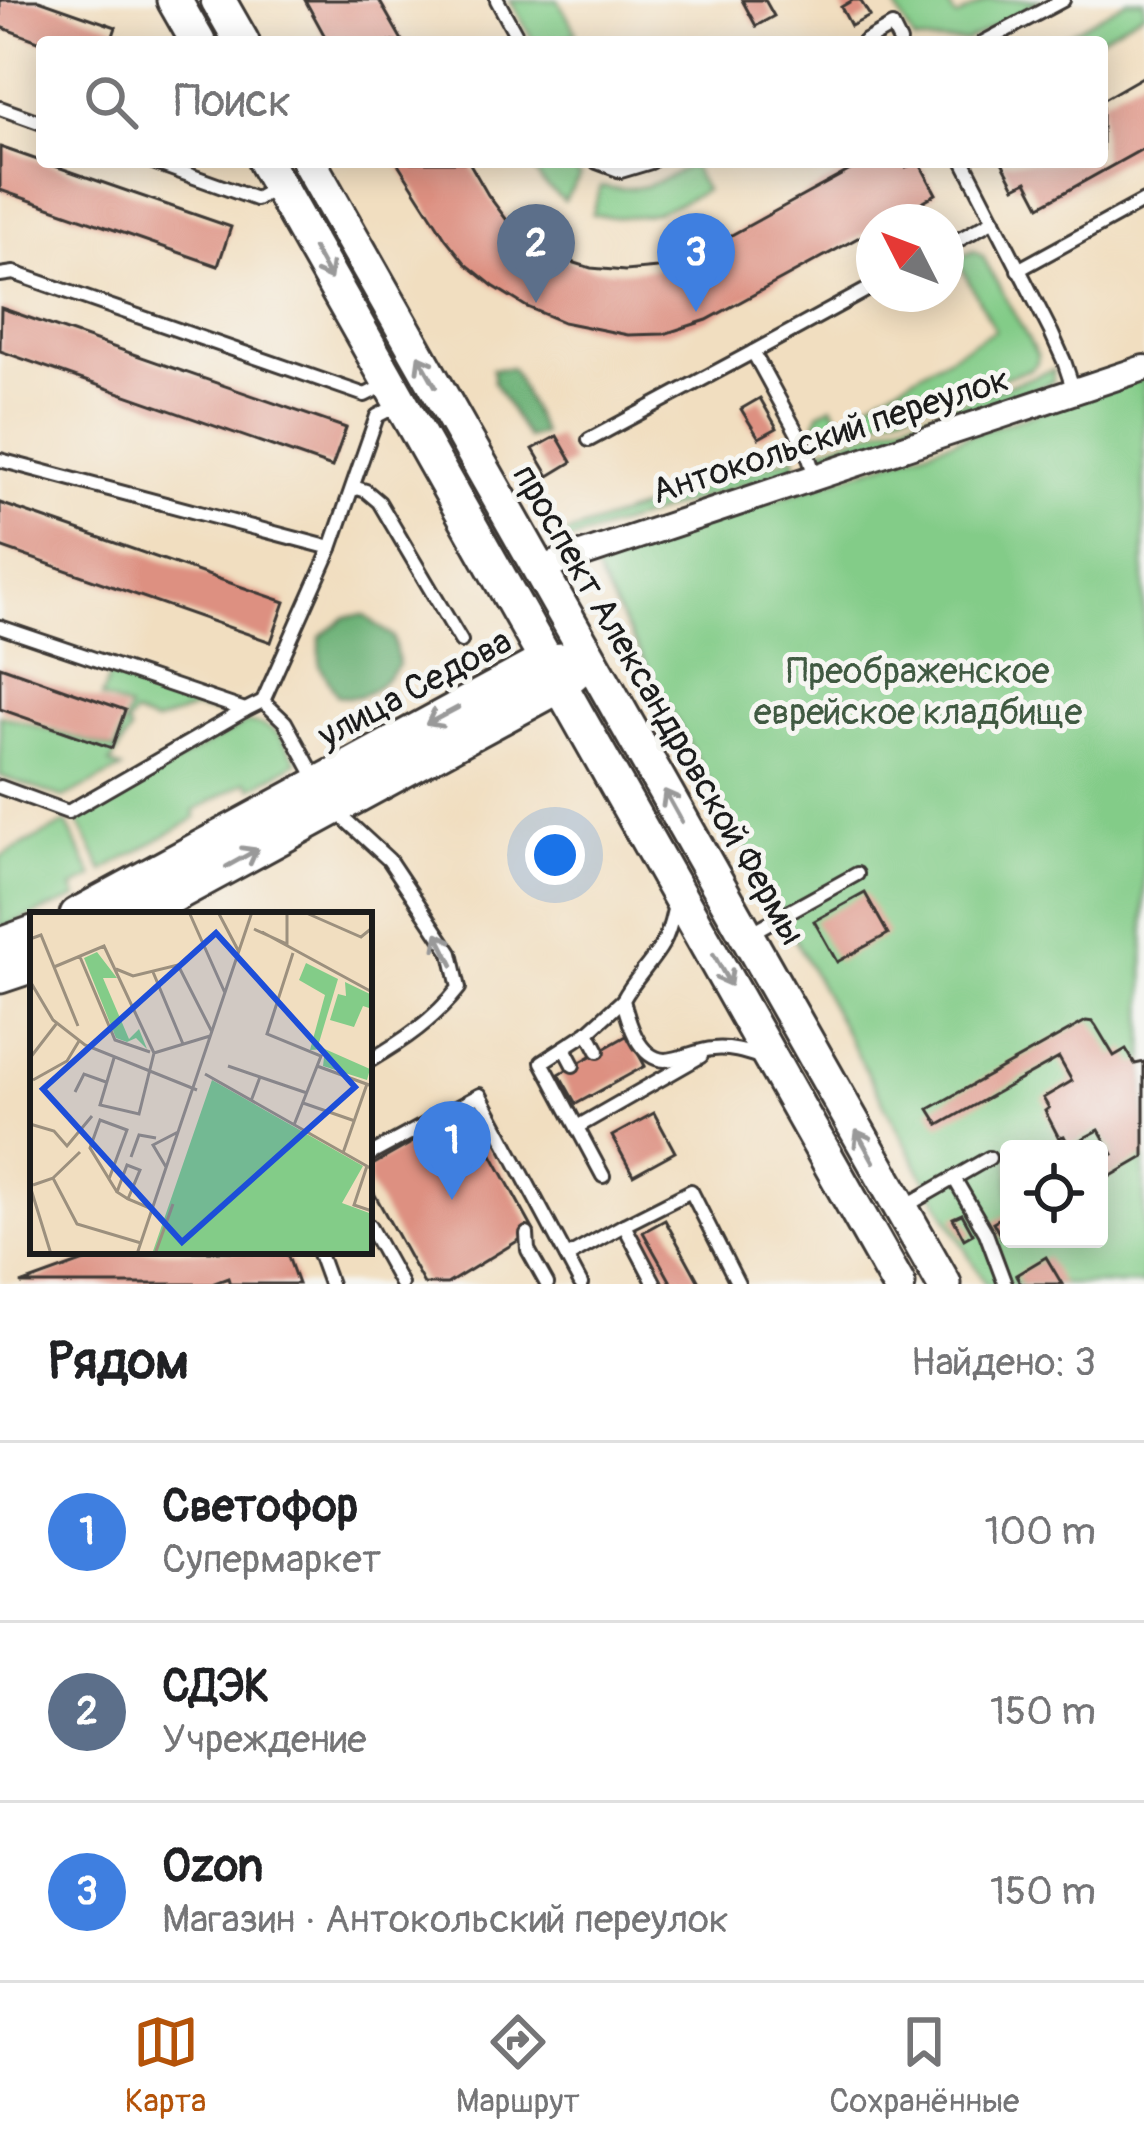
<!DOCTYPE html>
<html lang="ru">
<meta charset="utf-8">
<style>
:root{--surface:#fff;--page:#f2f2f2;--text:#202124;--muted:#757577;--line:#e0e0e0;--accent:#b45309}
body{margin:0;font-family:Pangolin,sans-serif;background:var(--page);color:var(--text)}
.controls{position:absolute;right:36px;bottom:36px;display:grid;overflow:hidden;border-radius:12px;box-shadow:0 6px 30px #0003}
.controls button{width:108px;height:108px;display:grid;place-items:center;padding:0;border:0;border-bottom:3px solid var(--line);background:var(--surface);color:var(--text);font:60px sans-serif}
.compass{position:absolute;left:856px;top:204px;width:108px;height:108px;border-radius:50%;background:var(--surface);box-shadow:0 6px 30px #0003;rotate:312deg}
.you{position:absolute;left:555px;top:855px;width:42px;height:42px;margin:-30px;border:9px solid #fff;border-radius:50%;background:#1a73e8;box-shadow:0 0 0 18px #1a73e833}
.badge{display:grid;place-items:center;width:78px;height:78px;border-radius:50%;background:var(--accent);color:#fff;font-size:39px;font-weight:700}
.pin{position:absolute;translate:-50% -99px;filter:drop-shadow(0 3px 6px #0008)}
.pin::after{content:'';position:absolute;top:63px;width:42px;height:36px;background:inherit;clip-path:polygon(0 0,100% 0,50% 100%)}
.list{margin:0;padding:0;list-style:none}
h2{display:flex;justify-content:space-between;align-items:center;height:156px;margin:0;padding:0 48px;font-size:51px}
h2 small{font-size:39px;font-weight:400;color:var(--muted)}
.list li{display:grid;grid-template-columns:78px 1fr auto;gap:36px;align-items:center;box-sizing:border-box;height:180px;padding:0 48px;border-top:3px solid var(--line)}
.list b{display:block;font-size:45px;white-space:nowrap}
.list p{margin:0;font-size:39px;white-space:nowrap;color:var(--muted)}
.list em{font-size:39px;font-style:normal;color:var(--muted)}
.icon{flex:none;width:66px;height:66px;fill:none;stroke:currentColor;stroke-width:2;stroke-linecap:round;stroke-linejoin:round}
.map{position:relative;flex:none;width:1144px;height:1284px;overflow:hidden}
.search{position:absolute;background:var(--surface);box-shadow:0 6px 30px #0003;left:36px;right:36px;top:36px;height:132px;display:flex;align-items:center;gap:30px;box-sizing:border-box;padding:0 42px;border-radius:12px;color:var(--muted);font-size:45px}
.sheet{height:696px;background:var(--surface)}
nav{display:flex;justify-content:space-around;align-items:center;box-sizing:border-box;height:168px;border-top:3px solid var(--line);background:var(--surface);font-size:33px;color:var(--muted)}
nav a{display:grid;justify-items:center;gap:6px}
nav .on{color:var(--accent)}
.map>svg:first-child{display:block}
.green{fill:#83cc88;stroke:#507452;stroke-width:3;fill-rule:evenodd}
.forest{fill:#6ab074;stroke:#436648;stroke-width:3}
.building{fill:#dd9081}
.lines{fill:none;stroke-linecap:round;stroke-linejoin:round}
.lane-casing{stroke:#3c3935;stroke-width:18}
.street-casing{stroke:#3c3935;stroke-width:30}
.secondary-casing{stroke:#3c3935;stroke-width:39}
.lane{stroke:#fff;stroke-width:12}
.street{stroke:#fff;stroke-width:24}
.secondary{stroke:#fff;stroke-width:33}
.oneway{stroke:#999}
.labels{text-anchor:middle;stroke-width:10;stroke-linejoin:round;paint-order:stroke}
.street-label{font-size:36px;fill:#1c1c1c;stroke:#f6f6f2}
.park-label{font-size:36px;fill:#405a42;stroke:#f6f6f2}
.inset-road{fill:none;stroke:#9c907e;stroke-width:3}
.view{fill:#1d4ed8;fill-opacity:0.15;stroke:#1d4ed8;stroke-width:6}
.inset-edge{fill:none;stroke:#1c1c1c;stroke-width:6}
</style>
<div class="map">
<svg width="1144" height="1284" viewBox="0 0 1144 1284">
<rect width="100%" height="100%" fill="#f6f6f2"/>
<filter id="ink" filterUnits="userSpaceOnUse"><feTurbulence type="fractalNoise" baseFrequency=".00833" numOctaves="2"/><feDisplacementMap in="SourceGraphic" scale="24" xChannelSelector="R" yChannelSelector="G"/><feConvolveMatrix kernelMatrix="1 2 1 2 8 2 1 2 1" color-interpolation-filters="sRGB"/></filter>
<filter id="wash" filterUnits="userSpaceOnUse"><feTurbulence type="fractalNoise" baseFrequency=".004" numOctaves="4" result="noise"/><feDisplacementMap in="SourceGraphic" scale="48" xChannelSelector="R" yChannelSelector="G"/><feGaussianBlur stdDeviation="2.7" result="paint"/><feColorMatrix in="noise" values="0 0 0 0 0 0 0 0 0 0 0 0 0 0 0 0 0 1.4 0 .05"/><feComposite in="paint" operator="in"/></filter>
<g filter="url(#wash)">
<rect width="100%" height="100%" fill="#f1dec0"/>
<g class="green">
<polygon points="510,0 558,0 576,32 559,42 534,42"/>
<polygon points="892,0 945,0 956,18 988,0 1041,0 966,42 915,42"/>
<polygon points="1128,0 1144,0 1144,12 1092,42 1054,42"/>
<polygon points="529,162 564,162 580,176 564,201 542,182"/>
<path d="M691 165 705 190C667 211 636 224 592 214L601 186C640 194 658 183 691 165Z"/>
<polygon points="974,251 983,257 1037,355 1037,363 1031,369 832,435 822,431 816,422 819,413 832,405 840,418 995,330 960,265 962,256"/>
<polygon points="1053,370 1053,382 827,458 819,449"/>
<path d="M1144 377V1284H985L921 1172 590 561ZM1009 1149H1099V1239H1009Z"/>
<polygon points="795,456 796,467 564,543 560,536"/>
<polygon points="110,674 219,713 194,709 154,723 134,715 127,725 130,732 110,764 122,769 63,798 0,776 0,715 115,750 129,709 101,698"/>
<path d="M246 723C275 722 284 739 297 762L252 788 247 781 194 811 196 818 103 871 76 818Z"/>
<polygon points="66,823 93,877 73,888 77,898 0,928 0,857"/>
</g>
<g class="forest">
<polygon points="512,368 543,434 527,438 494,383 492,369"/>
<path d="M364 615 393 637 399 665C382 683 365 704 337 695L320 666V637L346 617Z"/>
</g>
<g id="blocks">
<g class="building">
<polygon points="0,0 39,0 116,27 111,42 41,42 0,27"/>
<polygon points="305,0 379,0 403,42 328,42"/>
<polygon points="742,0 765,0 774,16 756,26"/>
<polygon points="853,0 860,0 870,16 851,26 841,7"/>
<polygon points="1144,76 1144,148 1040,206 1027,181 1015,187 1002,162 1102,162 1102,100"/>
<polygon points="0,147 231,227 218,266 0,190"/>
<polygon points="397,162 469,162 488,195 509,223 531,242 556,257 591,268 625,271 657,268 693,256 865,162 903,162 906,167 919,162 936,194 886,222 874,222 874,229 707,320 664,334 628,335 563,322 527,307 493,286 466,264 446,239"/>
<polygon points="1,308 346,428 332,467 0,351"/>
<polygon points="760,398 777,428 759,438 741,409"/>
<polygon points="557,436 572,462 549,476 533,449"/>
<polygon points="0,503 285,602 271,642 0,547"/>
<polygon points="0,666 125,710 112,748 0,709"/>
<polygon points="865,893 888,934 837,962 814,921"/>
<polygon points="1086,1021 1093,1022 1096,1026 1114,1056 1126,1049 1135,1064 1144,1062 1144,1157 1099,1183 1099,1161 1113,1154 1099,1130 1069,1146 1064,1136 1059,1138 1045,1111 1049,1108 1043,1098 1072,1081 1059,1058 939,1125 929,1109"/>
<polygon points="628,1035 645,1066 576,1104 559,1074"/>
<polygon points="468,1111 534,1231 447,1284 424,1284 369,1184 369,1167"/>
<polygon points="654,1113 675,1152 633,1175 612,1136"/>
<polygon points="1009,1213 1009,1235 1002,1239 993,1222"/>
<polygon points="962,1214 973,1234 964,1239 953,1218"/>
<polygon points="665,1220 700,1284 672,1284 643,1232"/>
<polygon points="112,1251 286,1251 298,1284 230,1284 228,1278 212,1284 21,1284"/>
<polygon points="1046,1257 1062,1284 1021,1284 1016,1275"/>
</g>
</g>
</g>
<g filter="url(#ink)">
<use href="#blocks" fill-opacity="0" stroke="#3c3935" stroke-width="3"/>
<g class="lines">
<defs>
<g id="lane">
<polyline points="497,0 520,42"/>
<polyline points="864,42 892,26 900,42"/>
<polyline points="984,42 1063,0"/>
<polyline points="0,108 42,123"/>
<polyline points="153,162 256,199 275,188"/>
<polyline points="597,162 621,171 651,162"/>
<polyline points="964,162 1051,332 1064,361 1074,391"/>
<polyline points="946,247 994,220"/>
<polyline points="1018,270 1144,201"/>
<polyline points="0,275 14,273 365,395 389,383"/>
<polyline points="753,352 874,286"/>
<polyline points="589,440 753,352 806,449 815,476"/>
<polyline points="0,460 331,548"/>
<polyline points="353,487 366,491 379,502 461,641"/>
<polyline points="0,627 245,710 263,701 331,548 377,416 400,404"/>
<polyline points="263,701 285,722 319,784"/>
<polyline points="0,787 68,812 245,710"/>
<path d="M336 811 389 860 451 953 459 988C434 1020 403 1041 369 1061"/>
<path d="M675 905C672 918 670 931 663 943 652 963 634 979 623 1000 628 1020 638 1059 665 1060 680 1060 697 1050 713 1049 729 1047 745 1052 760 1057"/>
<polyline points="747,935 857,874"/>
<polyline points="588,1032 598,1051"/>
<polyline points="564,1048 573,1065"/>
<polyline points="577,1127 701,1056"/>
<polyline points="369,1155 480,1095 581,1284"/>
<polyline points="603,1176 542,1062 588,1032 623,1000"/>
<polyline points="954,1178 986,1233 1005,1284"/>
<polyline points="902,1208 989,1158"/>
<polyline points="369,1226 401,1284"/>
<polyline points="527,1234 528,1250 547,1284"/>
<polyline points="318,1251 330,1284"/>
<polyline points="567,1257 624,1225"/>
<polyline points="655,1284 624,1225 691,1191 738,1284"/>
</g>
<polyline id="street" points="539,569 1144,368"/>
<g id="secondary">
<polyline points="174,0 198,42"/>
<polyline points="218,0 242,42"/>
<polyline points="265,162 898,1284"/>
<polyline points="309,162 944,1284"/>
<polyline points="77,915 545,661 564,660"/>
<polyline points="137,915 559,686 575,672"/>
<polyline points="0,945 33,933"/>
<polyline points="0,976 33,965"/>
</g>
</defs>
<use href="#lane" class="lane-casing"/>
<use href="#street" class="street-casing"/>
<use href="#secondary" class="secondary-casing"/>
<use href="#lane" class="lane"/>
<use href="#street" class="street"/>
<use href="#secondary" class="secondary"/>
</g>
<defs><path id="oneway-shaft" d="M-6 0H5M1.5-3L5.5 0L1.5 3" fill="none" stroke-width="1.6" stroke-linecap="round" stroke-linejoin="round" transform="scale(3)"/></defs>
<g class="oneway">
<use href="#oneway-shaft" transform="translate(322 264) rotate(61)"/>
<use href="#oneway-shaft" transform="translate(427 371) rotate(-119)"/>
<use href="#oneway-shaft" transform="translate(442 716) rotate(152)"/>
<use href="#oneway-shaft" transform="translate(673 806) rotate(-119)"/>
<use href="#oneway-shaft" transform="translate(242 858) rotate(-29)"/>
<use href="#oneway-shaft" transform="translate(445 949) rotate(-116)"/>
<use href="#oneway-shaft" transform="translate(722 970) rotate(61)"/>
<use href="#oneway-shaft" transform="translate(865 1146) rotate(-119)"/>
</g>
</g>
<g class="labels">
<g class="street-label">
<text transform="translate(830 434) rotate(-18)" y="13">Антокольский переулок</text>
<text transform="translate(414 687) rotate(-28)" y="13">улица Седова</text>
<text transform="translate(660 704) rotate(60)" y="13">проспект Александровской Фермы</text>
</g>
<g class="park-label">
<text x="918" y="683">Преображенское<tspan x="918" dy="41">еврейское кладбище</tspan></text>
</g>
</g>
<g transform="translate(30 912)">
<rect width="342" height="342" fill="#f1dec0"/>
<path d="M67 40 87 66H73L99 127 109 117 117 137 106 126 97 130 86 126 54 46ZM276 51 308 67 288 134 340 157 337 168 293 154 295 137 280 138 295 83 269 68ZM315 70 342 83V97L333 94 324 115 300 108 308 82 316 84ZM182 168 333 254 312 291 342 302V342H122Z" fill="#83cc88"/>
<path class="inset-road" d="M159 0 195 81M188 0 209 40M274 0 331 25 342 16M224 17 257 32V0M232 20 342 80M0 27 11 23 48 114M263 41 237 122 291 144 264 213M50 45 85 128 120 140M24 55 74 34 124 141 109 202 70 193 84 146M86 57 103 64 148 53 182 120M123 60 153 132M0 69 23 108 55 133 167 178M124 141 180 124M0 146 27 111M198 154 230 165 221 189M287 154 342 174M175 162 342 257M230 165 277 181M3 168 37 149 49 129M45 180 54 162 76 170M273 191 325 209M0 212 24 219 37 234 62 204M313 241 337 172M101 245 109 223 126 226M337 254 324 293 342 299M136 255 123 233 148 220M23 266 50 240M79 267 60 236 70 208 97 218 79 267 87 280M3 273 23 266 47 312 111 331M0 274 21 342M98 287 87 280 97 253 110 258 98 287 122 297M107 342 222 0M125 342 143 292"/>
<path class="view" d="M186 21 325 175 152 330 13 177Z"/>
<rect width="342" height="342" class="inset-edge"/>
</g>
</svg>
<div class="controls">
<button><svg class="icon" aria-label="locate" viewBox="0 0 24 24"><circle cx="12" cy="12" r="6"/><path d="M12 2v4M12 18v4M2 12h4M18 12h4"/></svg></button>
</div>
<svg class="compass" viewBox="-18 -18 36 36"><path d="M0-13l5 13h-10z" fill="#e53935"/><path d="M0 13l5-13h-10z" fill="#757577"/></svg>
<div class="you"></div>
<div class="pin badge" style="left:452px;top:1200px;background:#3f7fe0">1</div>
<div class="pin badge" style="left:536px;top:303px;background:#5c6f8a">2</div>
<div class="pin badge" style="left:696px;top:312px;background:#3f7fe0">3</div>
<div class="search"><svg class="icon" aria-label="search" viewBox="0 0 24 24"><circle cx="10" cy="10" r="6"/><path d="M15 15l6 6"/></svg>Поиск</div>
</div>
<section class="sheet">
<h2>Рядом<small>Найдено: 3</small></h2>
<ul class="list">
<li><span class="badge" style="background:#3f7fe0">1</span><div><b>Светофор</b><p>Супермаркет</p></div><em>100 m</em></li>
<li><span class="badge" style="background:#5c6f8a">2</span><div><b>СДЭК</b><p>Учреждение</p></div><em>150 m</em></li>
<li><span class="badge" style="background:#3f7fe0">3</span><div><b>Ozon</b><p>Магазин · Антокольский переулок</p></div><em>150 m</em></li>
</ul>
</section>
<nav>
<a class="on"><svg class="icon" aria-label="map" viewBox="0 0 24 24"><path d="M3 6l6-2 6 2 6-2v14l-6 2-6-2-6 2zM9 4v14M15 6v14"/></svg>Карта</a>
<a><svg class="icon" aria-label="directions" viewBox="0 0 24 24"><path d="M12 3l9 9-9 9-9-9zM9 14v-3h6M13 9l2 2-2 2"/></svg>Маршрут</a>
<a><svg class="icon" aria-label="saved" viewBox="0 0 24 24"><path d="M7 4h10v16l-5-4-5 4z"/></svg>Сохранённые</a>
</nav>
